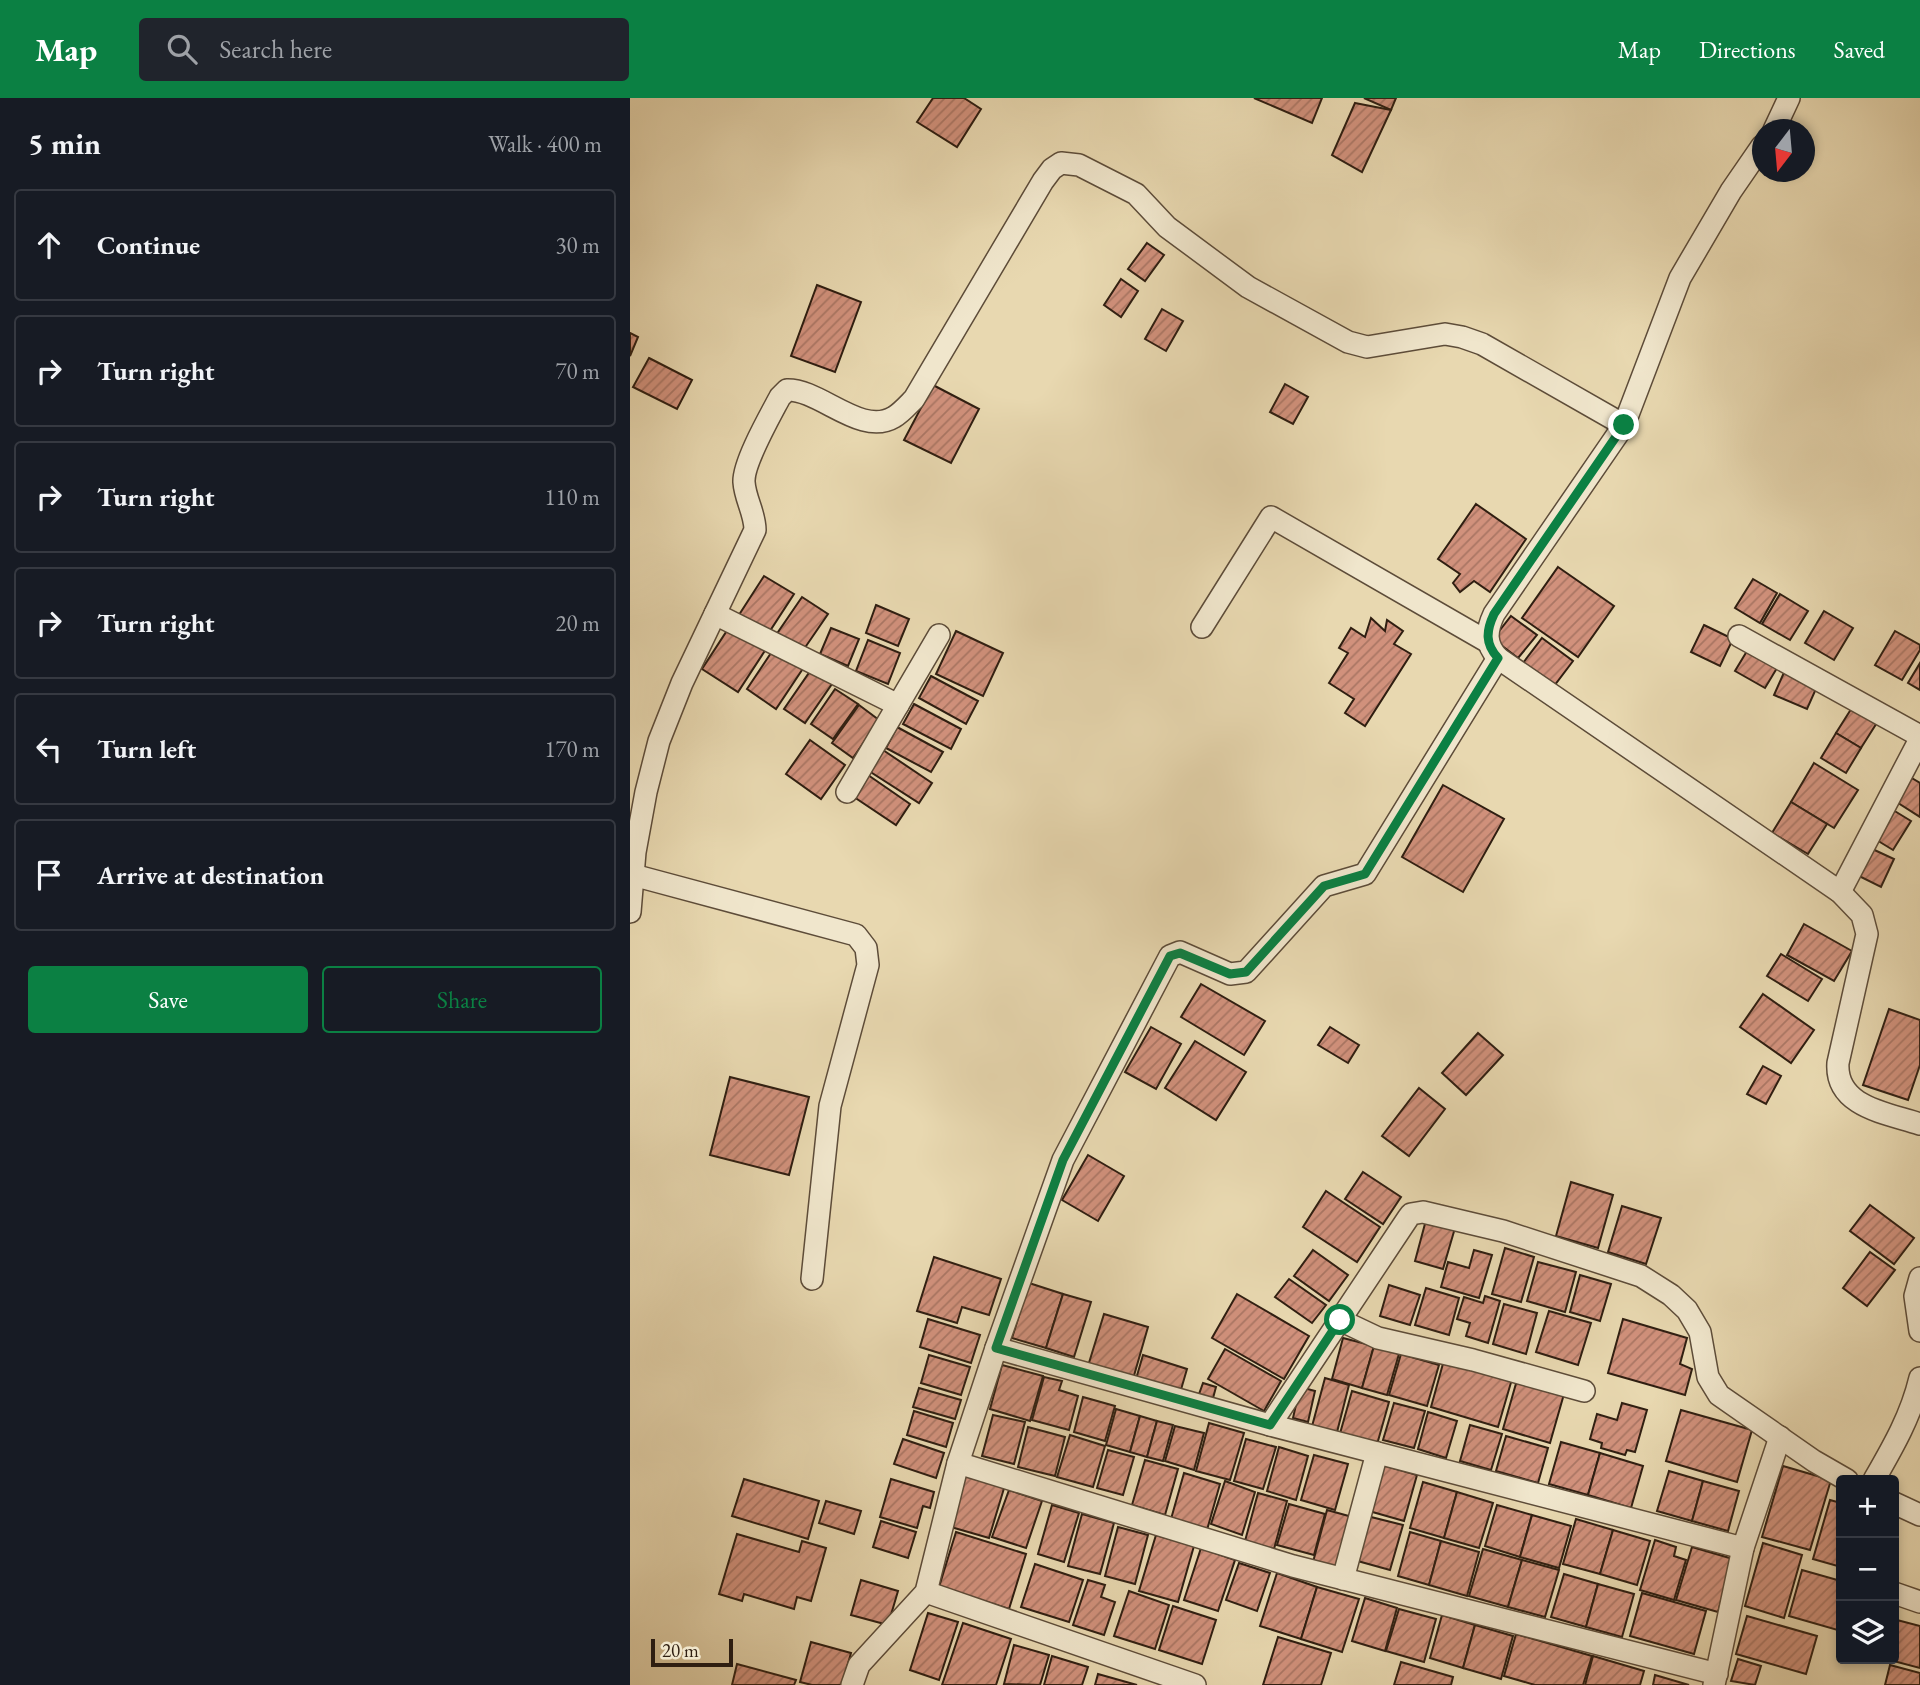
<!DOCTYPE html>
<meta charset="utf-8">
<style>
:root{--surface:#171b24;--page:#20242c;--text:#f1f3f6;--muted:#9ea1a6;--line:#363941;--accent:#0b8043}
body{margin:0;font-family:"EB Garamond",serif;background:var(--page);color:var(--text)}
.controls{position:absolute;right:21px;bottom:21px;display:grid;overflow:hidden;border-radius:7px;box-shadow:0 4px 10px #0003}
.controls button{width:63px;height:63px;display:grid;place-items:center;padding:0;border:0;border-bottom:2px solid var(--line);background:var(--surface);color:var(--text);font:35px sans-serif}
.compass{position:absolute;left:1122px;top:21px;width:63px;height:63px;border-radius:50%;background:var(--surface);box-shadow:0 4px 10px #0003;rotate:196deg}
.scale{position:absolute;left:21px;bottom:18px;width:82px;box-sizing:border-box;padding-left:7px;border:4px solid #2f1e11;border-top:0;font-size:19px;line-height:24px;white-space:nowrap;color:#2f1e11;-webkit-text-stroke:5px #f0e6cc;paint-order:stroke}
.stop{position:absolute;width:21px;height:21px;margin:-16px;border:5px solid #0b8043;border-radius:50%;background:#fff}
.stop.end{background:#0b8043;border-color:#fff;box-shadow:0 2px 7px #0008}
.list{margin:0;padding:0;list-style:none}
h2{display:flex;justify-content:space-between;align-items:center;height:91px;margin:0;padding:0 28px;font-size:30px}
h2 small{font-size:23px;font-weight:400;color:var(--muted)}
.list li{display:grid;grid-template-columns:46px 1fr auto;gap:21px;align-items:center;box-sizing:border-box;height:112px;margin:0 14px 14px;padding:0 14px;border:2px solid var(--line);border-radius:7px}
.list b{display:block;font-size:26px;white-space:nowrap}
.list em{font-size:23px;font-style:normal;color:var(--muted)}
.actions{display:flex;gap:14px;padding:21px 28px}
.actions a{flex:1;padding:16px 0;border:2px solid var(--accent);border-radius:7px;text-align:center;font-size:24px;color:var(--accent)}
.actions .main{background:var(--accent);color:#fff}
.icon{flex:none;width:38px;height:38px;fill:none;stroke:currentColor;stroke-width:2;stroke-linecap:round;stroke-linejoin:round}
.map{position:relative;flex:none;width:1290px;height:1587px;overflow:hidden}
header{display:flex;align-items:center;gap:42px;box-sizing:border-box;height:98px;padding:0 35px;background:var(--accent);color:#fff}
header strong{font-size:33px}
nav{display:flex;gap:38px;margin-inline-start:auto;font-size:24px}
.search{width:490px;height:63px;background:var(--page);display:flex;align-items:center;gap:18px;box-sizing:border-box;padding:0 24px;border-radius:7px;color:var(--muted);font-size:26px}
main{display:flex}
aside{flex:1;background:var(--surface)}
.map>svg:first-child{display:block}
.building{fill:url(#building-hatch);stroke:#2f1e11;stroke-width:2}
.lines{fill:none;stroke-linecap:round;stroke-linejoin:round}
.minor-casing{stroke:#5d4c39;stroke-width:24}
.minor{stroke:#f0e6cc;stroke-width:21}
.route{stroke:#0b8043;stroke-width:9}
</style>
<header>
<strong>Map</strong>
<div class="search"><svg class="icon" aria-label="search" viewBox="0 0 24 24"><circle cx="10" cy="10" r="6"/><path d="M15 15l6 6"/></svg>Search here</div>
<nav><a>Map</a><a>Directions</a><a>Saved</a></nav>
</header>
<main>
<aside>
<h2>5 min<small>Walk · 400 m</small></h2>
<ul class="list">
<li><svg class="icon" aria-label="ahead" viewBox="0 0 24 24"><path d="M12 20V5M6 11l6-6 6 6"/></svg><div><b>Continue</b></div><em>30 m</em></li>
<li><svg class="icon" aria-label="right" viewBox="0 0 24 24"><path d="M7 20v-9h11M14 6l5 5-5 5"/></svg><div><b>Turn right</b></div><em>70 m</em></li>
<li><svg class="icon" aria-label="right" viewBox="0 0 24 24"><path d="M7 20v-9h11M14 6l5 5-5 5"/></svg><div><b>Turn right</b></div><em>110 m</em></li>
<li><svg class="icon" aria-label="right" viewBox="0 0 24 24"><path d="M7 20v-9h11M14 6l5 5-5 5"/></svg><div><b>Turn right</b></div><em>20 m</em></li>
<li><svg class="icon" aria-label="left" viewBox="0 0 24 24"><path d="M17 20v-9H6M10 6l-5 5 5 5"/></svg><div><b>Turn left</b></div><em>170 m</em></li>
<li><svg class="icon" aria-label="arrive" viewBox="0 0 24 24"><path d="M6 21V4h12l-3 4 3 4H6"/></svg><div><b>Arrive at destination</b></div></li>
</ul>
<div class="actions"><a class="main">Save</a><a>Share</a></div>
</aside>
<div class="map">
<svg width="1290" height="1587" viewBox="0 0 1290 1587">
<defs>
<pattern id="building-hatch" width="6" height="6" patternUnits="userSpaceOnUse" patternTransform="scale(1.75)"><rect width="6" height="6" fill="#d1917c"/><path d="M-1 1l2-2M0 6l6-6M5 7l2-2" fill="none" stroke="#aa7664"/></pattern>
</defs>
<rect width="100%" height="100%" fill="#e8d8b0"/>
<filter id="stains"><feTurbulence type="fractalNoise" baseFrequency=".00286" numOctaves="4"/><feColorMatrix values="0 0 0 0 .2 0 0 0 0 .09 0 0 0 0 .02 0 0 0 .5 -.17"/></filter>
<radialGradient id="worn" r=".72"><stop offset=".6" stop-color="#630" stop-opacity="0"/><stop offset="1" stop-color="#630" stop-opacity=".3"/></radialGradient>
<g class="building">
<polygon points="303,0 334,0 351,11 327,49 287,24"/>
<polygon points="624,0 692,0 682,25"/>
<polygon points="734,0 766,0 761,12"/>
<polygon points="725,5 761,12 732,74 702,57"/>
<polygon points="517,145 534,157 515,183 498,171"/>
<polygon points="491,181 508,193 491,219 474,207"/>
<polygon points="187,187 231,204 205,274 161,258"/>
<polygon points="532,211 553,223 536,253 515,241"/>
<polygon points="0,235 8,239 0,258"/>
<polygon points="19,260 62,282 47,311 3,289"/>
<polygon points="655,286 678,299 663,326 640,314"/>
<polygon points="303,287 349,311 321,365 274,342"/>
<polygon points="846,406 896,441 860,494 844,483 830,494 823,485 830,476 808,461"/>
<polygon points="928,469 984,508 948,559 892,520"/>
<polygon points="134,478 164,496 136,539 107,520"/>
<polygon points="1123,481 1147,495 1130,525 1105,510"/>
<polygon points="1150,496 1178,513 1160,542 1132,526"/>
<polygon points="172,499 198,516 172,554 146,537"/>
<polygon points="246,507 279,521 268,548 236,535"/>
<polygon points="1194,513 1223,530 1204,562 1175,545"/>
<polygon points="881,518 907,537 888,560 863,541"/>
<polygon points="741,520 755,533 757,522 773,533 764,546 781,556 735,628 715,615 724,601 699,585 718,555 709,550 721,530 735,539"/>
<polygon points="1074,527 1103,541 1090,568 1061,554"/>
<polygon points="100,528 136,551 108,594 72,571"/>
<polygon points="201,530 229,541 218,568 190,556"/>
<polygon points="326,533 373,555 353,598 306,576"/>
<polygon points="1265,533 1290,547 1290,552 1272,582 1245,567"/>
<polygon points="912,540 943,563 924,588 893,565"/>
<polygon points="238,542 270,555 258,586 226,573"/>
<polygon points="1120,548 1150,565 1135,590 1105,573"/>
<polygon points="145,549 174,569 146,611 117,591"/>
<polygon points="1290,565 1290,592 1278,585"/>
<polygon points="183,569 204,583 175,625 154,611"/>
<polygon points="1156,570 1189,584 1177,611 1144,597"/>
<polygon points="301,578 348,603 336,626 289,600"/>
<polygon points="205,591 228,606 203,641 181,626"/>
<polygon points="284,606 331,631 321,651 273,626"/>
<polygon points="229,607 249,622 223,660 202,645"/>
<polygon points="1223,608 1248,623 1231,650 1206,635"/>
<polygon points="267,629 313,654 301,674 256,650"/>
<polygon points="1206,635 1231,650 1216,675 1191,660"/>
<polygon points="180,642 215,667 191,701 156,676"/>
<polygon points="253,652 302,685 289,705 239,673"/>
<polygon points="1184,665 1228,692 1204,730 1161,704"/>
<polygon points="238,677 280,706 266,727 224,699"/>
<polygon points="1280,679 1290,685 1290,719 1265,703"/>
<polygon points="813,687 874,721 833,794 772,759"/>
<polygon points="1161,704 1197,726 1178,756 1142,735"/>
<polygon points="1263,712 1281,723 1263,752 1245,741"/>
<polygon points="1238,749 1264,761 1251,789 1225,776"/>
<polygon points="1174,826 1222,853 1204,883 1157,857"/>
<polygon points="1151,856 1192,881 1178,903 1137,878"/>
<polygon points="571,886 635,923 614,957 551,919"/>
<polygon points="1133,896 1184,932 1161,965 1110,929"/>
<polygon points="1259,911 1290,922 1290,967 1278,1002 1233,987"/>
<polygon points="521,929 551,946 526,991 495,974"/>
<polygon points="700,929 729,947 718,965 688,947"/>
<polygon points="848,935 873,957 836,997 812,975"/>
<polygon points="565,943 616,974 586,1022 535,990"/>
<polygon points="1133,968 1151,978 1136,1006 1117,996"/>
<polygon points="100,979 179,999 159,1077 80,1057"/>
<polygon points="789,990 815,1011 779,1058 752,1038"/>
<polygon points="458,1057 494,1078 468,1123 432,1102"/>
<polygon points="733,1074 771,1099 753,1126 715,1101"/>
<polygon points="941,1084 983,1097 968,1150 926,1138"/>
<polygon points="696,1093 750,1129 727,1164 673,1129"/>
<polygon points="1240,1107 1284,1140 1264,1166 1220,1133"/>
<polygon points="992,1108 1031,1120 1016,1166 978,1154"/>
<polygon points="796,1122 825,1130 813,1171 785,1163"/>
<polygon points="875,1150 904,1159 891,1204 862,1196"/>
<polygon points="683,1152 718,1177 699,1203 664,1178"/>
<polygon points="844,1152 862,1157 849,1200 811,1189 818,1164 839,1170"/>
<polygon points="1240,1154 1265,1172 1237,1208 1213,1190"/>
<polygon points="304,1159 371,1181 359,1217 332,1209 327,1225 287,1213"/>
<polygon points="908,1164 946,1174 935,1214 897,1203"/>
<polygon points="950,1177 981,1186 970,1223 940,1214"/>
<polygon points="659,1181 696,1207 682,1225 645,1199"/>
<polygon points="399,1185 433,1196 416,1250 382,1240"/>
<polygon points="759,1187 790,1197 780,1227 750,1218"/>
<polygon points="796,1190 829,1200 819,1237 785,1227"/>
<polygon points="433,1196 461,1204 444,1259 416,1250"/>
<polygon points="607,1196 679,1238 654,1281 582,1240"/>
<polygon points="855,1198 870,1203 858,1245 836,1238 840,1225 827,1221 834,1199 853,1205"/>
<polygon points="874,1206 907,1215 896,1256 863,1246"/>
<polygon points="919,1213 961,1225 948,1267 906,1254"/>
<polygon points="474,1216 518,1229 503,1281 458,1268"/>
<polygon points="298,1221 350,1237 341,1265 290,1249"/>
<polygon points="993,1221 1057,1240 1050,1266 1062,1271 1055,1297 978,1275"/>
<polygon points="713,1240 744,1248 732,1290 702,1281"/>
<polygon points="744,1248 769,1256 757,1297 732,1290"/>
<polygon points="595,1251 651,1283 634,1313 578,1281"/>
<polygon points="771,1256 809,1267 797,1308 759,1297"/>
<polygon points="299,1257 340,1269 331,1297 291,1285"/>
<polygon points="513,1257 557,1271 550,1295 506,1281"/>
<polygon points="814,1262 882,1281 868,1329 801,1309"/>
<polygon points="372,1267 413,1278 400,1323 360,1311"/>
<polygon points="414,1279 432,1283 429,1292 448,1298 439,1332 402,1322"/>
<polygon points="695,1280 719,1287 706,1338 681,1332"/>
<polygon points="887,1282 934,1296 920,1345 873,1331"/>
<polygon points="573,1285 586,1289 582,1304 568,1299"/>
<polygon points="670,1289 685,1293 678,1324 663,1320"/>
<polygon points="289,1290 331,1302 325,1321 283,1309"/>
<polygon points="722,1293 759,1304 746,1350 709,1339"/>
<polygon points="453,1299 485,1308 475,1343 444,1334"/>
<polygon points="764,1305 795,1313 784,1350 753,1342"/>
<polygon points="992,1305 1017,1312 1005,1354 997,1352 995,1357 971,1350 972,1345 960,1341 967,1316 987,1322"/>
<polygon points="486,1311 510,1318 500,1354 476,1347"/>
<polygon points="1051,1312 1122,1332 1107,1384 1036,1363"/>
<polygon points="284,1313 323,1325 316,1349 277,1337"/>
<polygon points="798,1314 827,1323 816,1360 788,1351"/>
<polygon points="363,1317 395,1324 384,1366 352,1358"/>
<polygon points="510,1318 527,1323 517,1359 500,1354"/>
<polygon points="527,1323 543,1327 533,1363 517,1359"/>
<polygon points="579,1325 614,1335 600,1382 566,1373"/>
<polygon points="840,1327 872,1336 861,1372 830,1363"/>
<polygon points="545,1328 574,1335 564,1372 535,1363"/>
<polygon points="398,1329 435,1339 425,1378 388,1369"/>
<polygon points="440,1337 475,1348 463,1389 427,1379"/>
<polygon points="876,1338 918,1350 908,1385 866,1373"/>
<polygon points="273,1341 314,1355 306,1380 264,1366"/>
<polygon points="616,1341 646,1349 633,1391 604,1383"/>
<polygon points="931,1344 970,1355 958,1397 919,1386"/>
<polygon points="649,1349 678,1358 666,1402 637,1393"/>
<polygon points="478,1352 504,1359 493,1397 467,1390"/>
<polygon points="970,1355 1013,1368 1001,1410 958,1397"/>
<polygon points="684,1357 718,1366 705,1412 671,1402"/>
<polygon points="515,1362 548,1371 535,1417 502,1407"/>
<polygon points="753,1367 787,1377 774,1423 739,1413"/>
<polygon points="1153,1368 1201,1382 1180,1452 1132,1439"/>
<polygon points="1039,1373 1073,1383 1062,1423 1027,1413"/>
<polygon points="554,1375 590,1386 577,1432 541,1421"/>
<polygon points="336,1376 375,1387 359,1440 321,1429"/>
<polygon points="114,1381 189,1403 178,1441 102,1418"/>
<polygon points="261,1381 304,1394 300,1410 293,1408 287,1430 250,1419"/>
<polygon points="595,1383 625,1394 612,1437 581,1426"/>
<polygon points="1073,1383 1109,1393 1098,1433 1062,1423"/>
<polygon points="793,1384 827,1394 814,1440 780,1430"/>
<polygon points="379,1392 412,1403 396,1450 362,1439"/>
<polygon points="827,1394 863,1405 849,1450 814,1440"/>
<polygon points="628,1395 657,1403 644,1451 615,1443"/>
<polygon points="1200,1402 1211,1405 1211,1469 1183,1461"/>
<polygon points="196,1403 231,1413 224,1436 189,1425"/>
<polygon points="659,1406 695,1416 684,1457 647,1447"/>
<polygon points="422,1407 449,1415 434,1464 408,1456"/>
<polygon points="867,1407 902,1417 890,1459 855,1448"/>
<polygon points="697,1412 726,1420 712,1472 683,1464"/>
<polygon points="452,1416 484,1425 470,1476 438,1468"/>
<polygon points="902,1417 941,1428 929,1470 890,1459"/>
<polygon points="737,1418 773,1427 760,1472 724,1462"/>
<polygon points="946,1421 983,1432 970,1476 933,1466"/>
<polygon points="251,1423 286,1434 278,1460 243,1449"/>
<polygon points="488,1429 518,1437 505,1486 475,1478"/>
<polygon points="983,1432 1020,1443 1007,1487 970,1476"/>
<polygon points="326,1434 396,1456 379,1511 309,1489"/>
<polygon points="780,1434 811,1443 799,1487 768,1478"/>
<polygon points="107,1436 169,1454 172,1443 196,1450 181,1503 167,1499 164,1511 114,1496 112,1503 89,1496"/>
<polygon points="526,1437 564,1448 548,1504 509,1493"/>
<polygon points="1025,1442 1046,1449 1044,1458 1056,1462 1044,1502 1010,1492"/>
<polygon points="811,1443 849,1454 837,1498 799,1487"/>
<polygon points="1133,1445 1172,1457 1154,1520 1115,1508"/>
<polygon points="1062,1449 1103,1461 1088,1514 1046,1502"/>
<polygon points="571,1450 605,1462 588,1513 554,1502"/>
<polygon points="853,1451 892,1462 878,1509 839,1498"/>
<polygon points="892,1462 929,1472 915,1519 878,1509"/>
<polygon points="609,1465 640,1475 627,1513 596,1502"/>
<polygon points="405,1466 453,1482 439,1524 391,1509"/>
<polygon points="1172,1472 1211,1483 1211,1533 1159,1518"/>
<polygon points="647,1475 687,1489 671,1541 630,1528"/>
<polygon points="934,1476 968,1486 956,1529 921,1519"/>
<polygon points="231,1482 268,1493 258,1527 221,1517"/>
<polygon points="458,1482 475,1487 471,1499 485,1504 474,1537 443,1527"/>
<polygon points="968,1486 1004,1496 992,1539 956,1529"/>
<polygon points="687,1489 729,1501 712,1554 671,1541"/>
<polygon points="499,1493 539,1507 525,1551 484,1538"/>
<polygon points="1012,1495 1076,1513 1064,1556 1000,1538"/>
<polygon points="735,1500 767,1510 755,1553 722,1543"/>
<polygon points="543,1508 586,1522 572,1566 529,1552"/>
<polygon points="769,1511 806,1521 794,1564 756,1553"/>
<polygon points="298,1515 328,1524 309,1582 280,1572"/>
<polygon points="812,1517 845,1527 833,1570 800,1560"/>
<polygon points="1117,1518 1187,1538 1176,1576 1106,1556"/>
<polygon points="1267,1522 1290,1528 1290,1570 1256,1561 1264,1561 1264,1533"/>
<polygon points="333,1525 381,1541 366,1587 312,1587"/>
<polygon points="845,1527 883,1538 871,1581 833,1570"/>
<polygon points="886,1536 962,1558 953,1587 905,1587 874,1578"/>
<polygon points="648,1539 701,1555 691,1587 633,1587"/>
<polygon points="181,1544 221,1555 212,1587 182,1587 170,1584"/>
<polygon points="384,1547 419,1557 410,1587 374,1586"/>
<polygon points="422,1558 458,1569 452,1587 414,1587"/>
<polygon points="963,1558 1014,1573 1010,1587 955,1587"/>
<polygon points="1108,1561 1131,1568 1125,1587 1101,1583"/>
<polygon points="771,1564 823,1579 821,1587 764,1587"/>
<polygon points="107,1566 166,1582 164,1587 102,1587"/>
<polygon points="1260,1567 1290,1575 1290,1587 1255,1587"/>
<polygon points="468,1576 507,1587 465,1587"/>
<polygon points="1025,1577 1059,1587 1023,1587"/>
</g>
<g class="lines">
<defs>
<g id="minor">
<polyline points="1144,32 1159,0"/>
<polyline points="85,516 268,607"/>
<polyline points="572,529 641,419 858,544"/>
<polyline points="1109,538 1290,638"/>
<path d="M868 560C855 546 856 533 864 516L994 327 1050 180 1101 93 1132 48"/>
<polyline points="217,694 309,537"/>
<polyline points="3,777 226,837 236,850 238,867 200,1008 182,1181"/>
<polyline points="1210,794 1290,641"/>
<path d="M0 814 5 754 16 694 29 643 52 585 125 432C125 415 115 401 114 384 113 365 140 318 150 299L157 292C190 291 231 339 264 319 271 315 278 307 284 301L413 83 422 71 431 65 449 67 506 96 537 129 618 189 718 244 737 249 815 236 832 239 852 246 994 327"/>
<polyline points="1290,1180 1285,1198 1290,1233"/>
<polyline points="710,1222 748,1240 843,1262 954,1293"/>
<polyline points="366,1250 640,1327 1113,1450"/>
<polyline points="640,1327 778,1120 781,1116 793,1114 873,1133 1011,1178 1041,1197 1057,1212 1070,1234 1078,1279 1089,1297 1184,1363 1217,1382"/>
<polyline points="328,1365 663,1468 1087,1576"/>
<path d="M1244 1382C1263 1349 1281 1318 1290 1280"/>
<polyline points="1264,1405 1290,1417"/>
<polyline points="713,1481 747,1355"/>
<polyline points="296,1494 565,1587"/>
<polyline points="1264,1495 1290,1504"/>
<path d="M222 1587 229 1567 296 1494 328 1365 366 1250 433 1062 540 858 550 854 600 876 616 874 694 788 735 776 868 560 1210 794 1232 817 1237 836 1208 965C1205 1009 1257 1015 1290 1026"/>
<polyline points="1084,1587 1113,1450 1150,1339"/>
</g>
</defs>
<use href="#minor" class="minor-casing"/>
<use href="#minor" class="minor"/>
</g>
<g class="lines">
<path class="route" d="M710 1222 640 1327 366 1250 433 1062 540 858 550 855 600 876 616 874 694 788 735 776 868 560C855 546 856 533 864 516L994 327"/>
</g>
<rect width="100%" height="100%" filter="url(#stains)"/>
<rect width="100%" height="100%" fill="url(#worn)"/>
</svg>
<div class="controls">
<button>+</button>
<button>−</button>
<button><svg class="icon" aria-label="layers" viewBox="0 0 24 24"><path d="M12 4l9 5-9 5-9-5zM3 14l9 5 9-5"/></svg></button>
</div>
<svg class="compass" viewBox="-18 -18 36 36"><path d="M0-13l5 13h-10z" fill="#e53935"/><path d="M0 13l5-13h-10z" fill="#9ea1a6"/></svg>
<div class="scale">20 m</div>
<div class="stop" style="left:710px;top:1222px"></div>
<div class="stop end" style="left:994px;top:327px"></div>
</div>
</main>
